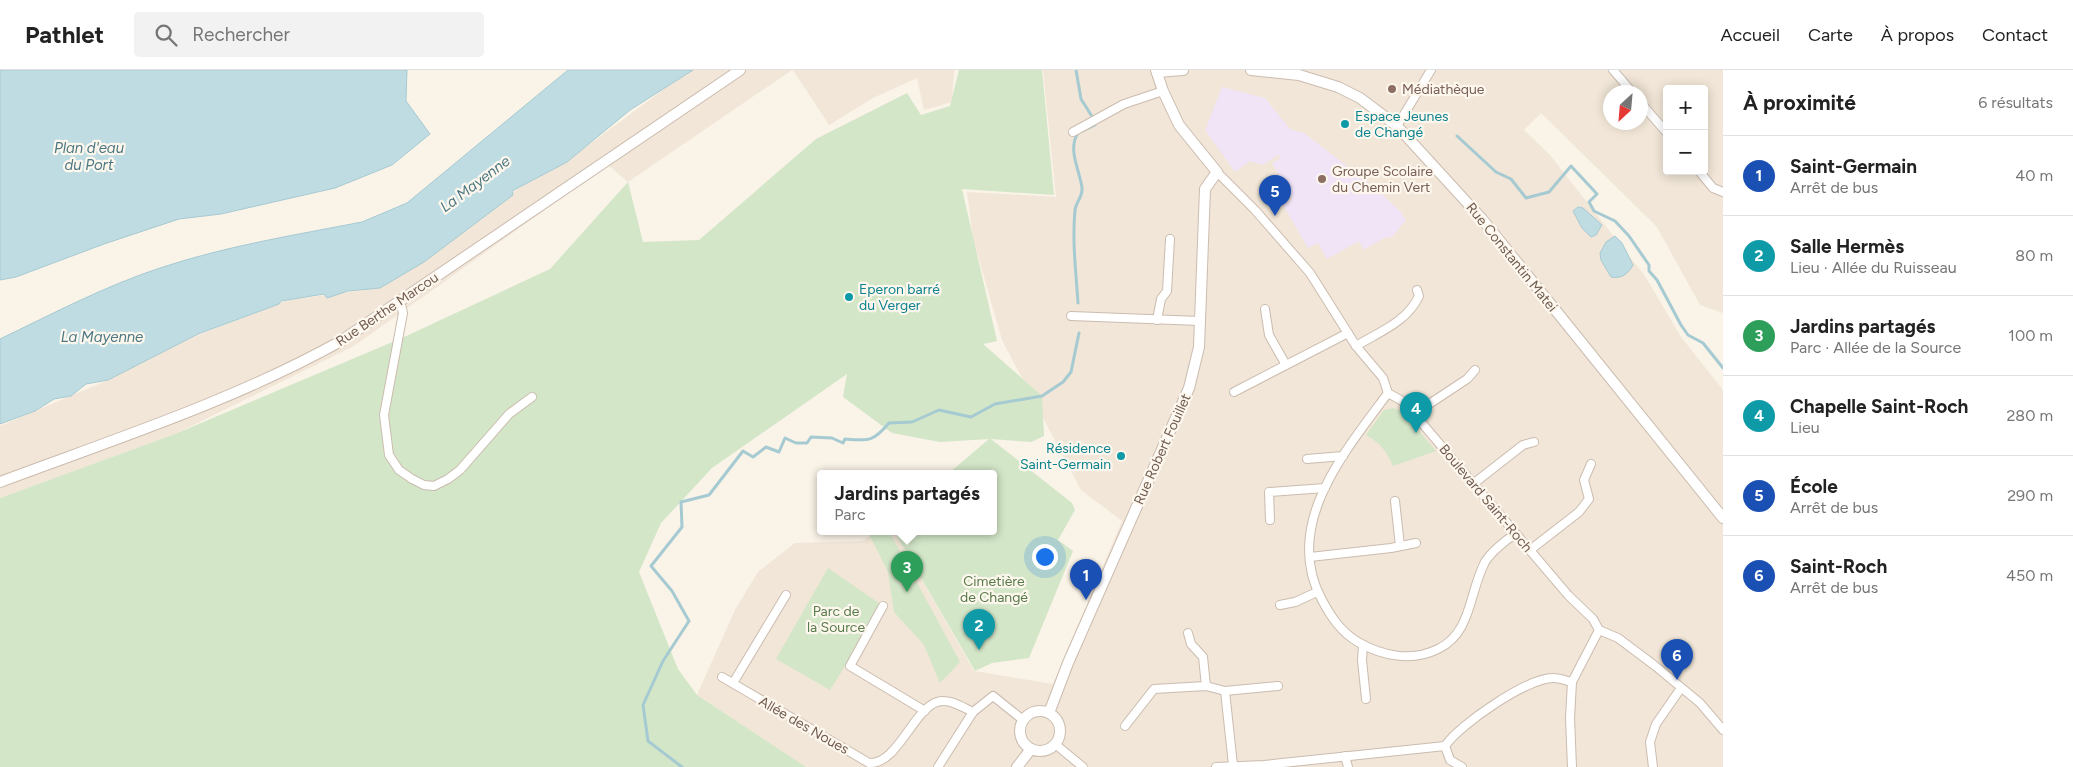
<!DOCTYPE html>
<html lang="fr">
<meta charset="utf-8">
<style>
:root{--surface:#fff;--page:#f2f2f2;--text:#222;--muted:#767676;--line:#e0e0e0;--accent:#ea580c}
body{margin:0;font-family:Figtree,sans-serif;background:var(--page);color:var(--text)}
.controls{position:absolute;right:15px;top:15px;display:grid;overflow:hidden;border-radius:5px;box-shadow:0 2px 12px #0003}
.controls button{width:45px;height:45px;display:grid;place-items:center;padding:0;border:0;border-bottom:1px solid var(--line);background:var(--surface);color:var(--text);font:25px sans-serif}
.compass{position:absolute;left:1603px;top:15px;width:45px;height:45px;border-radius:50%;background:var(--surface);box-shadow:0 2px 12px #0003;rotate:206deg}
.you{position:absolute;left:1044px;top:486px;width:18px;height:18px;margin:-12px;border:4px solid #fff;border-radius:50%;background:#1a73e8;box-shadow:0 0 0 8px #1a73e833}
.badge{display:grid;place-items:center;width:32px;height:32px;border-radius:50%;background:var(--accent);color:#fff;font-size:16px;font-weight:700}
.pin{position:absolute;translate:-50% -41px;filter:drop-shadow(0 1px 2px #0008)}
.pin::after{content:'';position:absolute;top:26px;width:18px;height:15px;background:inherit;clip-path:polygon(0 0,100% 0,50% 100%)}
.popup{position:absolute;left:817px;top:400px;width:180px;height:65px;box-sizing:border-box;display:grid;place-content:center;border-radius:5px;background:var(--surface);filter:drop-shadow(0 1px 4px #0005);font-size:16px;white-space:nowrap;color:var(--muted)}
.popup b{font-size:19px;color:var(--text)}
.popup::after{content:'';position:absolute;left:50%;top:100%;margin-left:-10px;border:10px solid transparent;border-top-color:var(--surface)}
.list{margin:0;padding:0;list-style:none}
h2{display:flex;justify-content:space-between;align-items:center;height:65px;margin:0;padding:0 20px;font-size:21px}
h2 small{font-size:16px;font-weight:400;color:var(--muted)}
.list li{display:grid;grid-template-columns:32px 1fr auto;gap:15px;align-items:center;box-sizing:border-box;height:80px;padding:0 20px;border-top:1px solid var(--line)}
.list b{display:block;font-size:19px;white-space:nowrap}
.list p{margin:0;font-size:16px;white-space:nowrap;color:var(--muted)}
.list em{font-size:16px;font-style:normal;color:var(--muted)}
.icon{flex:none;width:28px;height:28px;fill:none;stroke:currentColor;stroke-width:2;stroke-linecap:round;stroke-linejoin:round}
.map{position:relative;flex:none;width:1723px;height:697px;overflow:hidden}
header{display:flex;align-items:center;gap:30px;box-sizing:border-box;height:70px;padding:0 25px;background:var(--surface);border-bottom:1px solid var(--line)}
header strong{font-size:24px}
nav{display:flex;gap:28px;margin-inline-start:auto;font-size:18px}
.search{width:350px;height:45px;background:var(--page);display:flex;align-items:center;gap:12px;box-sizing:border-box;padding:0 18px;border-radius:5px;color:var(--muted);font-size:19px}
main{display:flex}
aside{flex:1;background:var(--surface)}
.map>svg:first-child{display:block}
.residential{fill:#f1e6d7;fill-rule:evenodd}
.education{fill:#f0e4f6}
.green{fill:#d3e6c8}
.water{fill:#bedce2;stroke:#a6cad2}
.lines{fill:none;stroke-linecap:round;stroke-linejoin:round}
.stream{stroke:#a6cad2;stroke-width:3}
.minor-casing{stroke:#cbbcaf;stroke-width:10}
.tertiary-casing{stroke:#cbbcaf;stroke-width:12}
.minor{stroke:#fff;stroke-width:8}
.tertiary{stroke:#fff;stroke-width:10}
.education-dot{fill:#8d6e63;stroke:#fdf7ee;stroke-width:2}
.culture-dot{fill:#0f9aa8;stroke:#fdf7ee;stroke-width:2}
.labels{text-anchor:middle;stroke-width:4.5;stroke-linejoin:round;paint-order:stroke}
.education-label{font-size:14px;fill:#785e54;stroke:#fdf7ee;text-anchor:start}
.culture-label{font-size:14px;fill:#0d838f;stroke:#fdf7ee;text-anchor:start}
.street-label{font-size:14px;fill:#715c4f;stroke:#fdf7ee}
.park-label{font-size:14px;fill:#587b4b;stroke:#fdf7ee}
.water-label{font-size:15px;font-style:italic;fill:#4b7782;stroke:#fdf7ee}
</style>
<header>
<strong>Pathlet</strong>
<div class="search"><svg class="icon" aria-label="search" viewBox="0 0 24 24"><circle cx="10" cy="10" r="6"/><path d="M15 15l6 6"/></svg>Rechercher</div>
<nav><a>Accueil</a><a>Carte</a><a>À propos</a><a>Contact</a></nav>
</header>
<main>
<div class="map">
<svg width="1723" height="697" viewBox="0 0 1723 697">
<rect width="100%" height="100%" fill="#faf3e8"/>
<g class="residential">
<polygon points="690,0 792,0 628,112 608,95 354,276 175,364 0,428 0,356 108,310 181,272 288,230 380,218 441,179 511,123 578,83"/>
<polygon points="793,0 954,0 952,32 924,40 917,8 873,28 829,55"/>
<path d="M1043 0H1723V243L1700 235 1657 157 1541 43 1524 60 1549 84 1645 206 1681 267 1723 320V697H806L697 625 735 540 758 502 795 473 862 471 877 461H894L974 601 1053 614 1122 451 1081 420 1002 270 973 168 967 122 1056 127ZM1667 19H1704V101H1667ZM1610 22H1640V52H1610Z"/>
</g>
<polygon class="education" points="1222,17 1265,28 1290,59 1304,63 1373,116 1401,142 1406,150 1392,167 1384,168 1364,180 1359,171 1327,189 1318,173 1308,178 1283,135 1292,129 1272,93 1280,88 1278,85 1263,95 1250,91 1235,102 1205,60"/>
<g class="green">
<polygon points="959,0 1042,0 1054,125 962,119 997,271 983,274 1042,326 1044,366 1031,372 991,369 1072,433 1075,440 1058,470 1073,481 1029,588 992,593 975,601 894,461 993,461 993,403 949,403 989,369 940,372 892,363 843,327 847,304 712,398 661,453 639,502 678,599 697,625 806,697 0,697 0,428 175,364 402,268 550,199 628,112 643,172 699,170 816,69 907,23 921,45 950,36"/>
<path d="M1393 338 1402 341 1436 381 1393 396C1387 381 1380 373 1366 365L1384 340Z"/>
<polygon points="877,461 889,461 960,592 940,613 924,575 894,542 888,502 869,464"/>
<polygon points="828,498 883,536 830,620 776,589"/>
</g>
<g class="water">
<polygon points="0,0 407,0 406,31 430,64 392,95 335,118 221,144 179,149 104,174 16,207 0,210"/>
<path d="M568 0H693L630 40 567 92 512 121 513 125 424 192 380 218 348 221 327 228 324 224 281 231 279 234 198 264 108 310 86 314 71 326 54 329 35 341 0 354V269C52 244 105 216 160 198 226 176 295 165 362 152L407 133Z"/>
<polygon points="1578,137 1583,138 1602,155 1596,165 1591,167 1582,158 1573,141"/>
<path d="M1615 166 1622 173 1633 195C1628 204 1622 209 1611 207L1601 190 1600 183 1606 172Z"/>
</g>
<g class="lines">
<g class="stream">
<polyline points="1076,0 1081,29 1093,48"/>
<polyline points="1457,66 1496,102 1511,109 1526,128 1549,122 1571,96 1597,124 1589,132 1594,141 1615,151 1629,166 1649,195 1649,201 1657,210 1681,255 1688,265 1703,273 1723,298"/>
<path d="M1078 233C1076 202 1072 171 1075 140 1076 132 1083 126 1082 118 1080 100 1067 80 1078 63L1095 55"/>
<path d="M682 697 648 671 643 635 663 591 689 551 672 521 651 496 682 457 681 432 709 425 743 381 753 387 766 377 779 382 785 368 796 373H807L811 367 832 368 843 373 845 369C869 371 873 372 889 353L912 352 939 340 971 347 995 334 1042 326 1063 312 1071 302 1079 263"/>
</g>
<defs>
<g id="minor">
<polyline points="1613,0 1632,22"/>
<polyline points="1640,32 1667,63"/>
<polyline points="1397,56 1431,0"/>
<polyline points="1073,62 1124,34 1163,21"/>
<polyline points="1699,101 1713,118 1723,122"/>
<polyline points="1217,102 1255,140 1310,203 1356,276 1383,308 1388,323 1404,332 1568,525 1593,549 1599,560 1618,568 1654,595 1700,633 1723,660"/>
<polyline points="400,230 403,243 384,345 389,385 399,400 412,409 424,415 434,416 448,409 460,400 509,344 532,327"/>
<polyline points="1265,239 1269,265 1286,295"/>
<polyline points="1071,246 1200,251"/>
<polyline points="1157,250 1161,229 1167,221 1170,169"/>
<path d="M1356 276C1379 262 1407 252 1419 226L1417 220"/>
<polyline points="1234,322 1348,263"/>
<path d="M1388 323C1346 380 1281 455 1322 530 1331 547 1341 562 1358 572 1382 586 1412 592 1438 579 1472 563 1469 522 1485 492 1491 482 1506 470 1515 464"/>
<polyline points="1414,344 1467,309 1475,300"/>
<polyline points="1307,389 1343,386"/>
<polyline points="1473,414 1523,375 1534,372"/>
<polyline points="1395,431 1400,476"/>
<polyline points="1270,450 1269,422 1325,418"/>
<polyline points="1530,480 1579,442 1589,429 1584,410 1591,394"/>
<polyline points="1310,487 1391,478 1416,473"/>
<polyline points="1280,535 1295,532 1317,522"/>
<polyline points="883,536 850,596 925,641"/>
<polyline points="1188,563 1191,574 1203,587 1206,616"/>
<polyline points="1363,575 1362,590 1366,629"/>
<path d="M722 607 869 693C897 695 913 640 937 632 949 628 962 637 973 642"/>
<polyline points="733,613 786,525"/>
<polyline points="1225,621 1233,695"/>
<polyline points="1125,656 1154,619 1206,616 1225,621 1278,616"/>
<polyline points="1055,674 1083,697"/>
<path d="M1445 676C1459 655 1528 607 1554 608 1560 608 1567 611 1572 612"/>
<polyline points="1445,676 1450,690 1462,697"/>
<polyline points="1345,686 1348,697"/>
<polyline points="938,697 973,642 993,626 1023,650"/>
<polyline points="1216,697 1264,695 1445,676"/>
<polyline points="1572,697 1570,648 1572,612 1599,560"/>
<polyline points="1653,697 1650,672 1656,654 1681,618"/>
</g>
<g id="tertiary">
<polyline points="1251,0 1299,5 1338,17 1360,28 1397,56 1482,149 1723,448"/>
<polyline points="1157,2 1183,0"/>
<path d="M0 412C115 369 233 331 341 271L740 0"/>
<circle cx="1040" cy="661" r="20"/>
<polyline points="1049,643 1068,593 1189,318 1199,277 1205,119 1217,102 1179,55 1163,21 1156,0"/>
<polyline points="1017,697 1031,679"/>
</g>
</defs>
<use href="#minor" class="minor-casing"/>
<use href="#tertiary" class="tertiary-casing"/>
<use href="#minor" class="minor"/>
<use href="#tertiary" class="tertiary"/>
</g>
<g class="education-dot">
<circle cx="1392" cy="19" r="5"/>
<circle cx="1322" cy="109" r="5"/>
</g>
<g class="culture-dot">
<circle cx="1345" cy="54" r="5"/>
<circle cx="849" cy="227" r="5"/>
<circle cx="1121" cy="386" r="5"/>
</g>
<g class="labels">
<g class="education-label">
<text x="1402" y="24">Médiathèque</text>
<text x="1332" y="106">Groupe Scolaire<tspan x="1332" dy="16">du Chemin Vert</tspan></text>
</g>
<g class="culture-label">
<text x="1355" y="51">Espace Jeunes<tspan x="1355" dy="16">de Changé</tspan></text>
<text x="859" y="224">Eperon barré<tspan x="859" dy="16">du Verger</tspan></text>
<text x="1111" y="383" text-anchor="end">Résidence<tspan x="1111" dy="16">Saint-Germain</tspan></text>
</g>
<g class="street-label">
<text transform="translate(1512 187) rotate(51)" y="5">Rue Constantin Matei</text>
<text transform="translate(387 239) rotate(-34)" y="5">Rue Berthe Marcou</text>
<text transform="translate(1162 379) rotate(-66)" y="5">Rue Robert Fouillet</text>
<text transform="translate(1486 428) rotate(50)" y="5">Boulevard Saint-Roch</text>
<text transform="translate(804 655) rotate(30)" y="5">Allée des Noues</text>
</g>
<g class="park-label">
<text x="994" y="516">Cimetière<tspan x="994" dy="16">de Changé</tspan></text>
<text x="836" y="546">Parc de<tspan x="836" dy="16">la Source</tspan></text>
</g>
<g class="water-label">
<text x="89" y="83">Plan d'eau<tspan x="89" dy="17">du Port</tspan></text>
<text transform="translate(475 114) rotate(-37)" y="5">La Mayenne</text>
<text x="102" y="272">La Mayenne</text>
</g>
</g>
</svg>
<div class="controls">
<button>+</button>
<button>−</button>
</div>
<svg class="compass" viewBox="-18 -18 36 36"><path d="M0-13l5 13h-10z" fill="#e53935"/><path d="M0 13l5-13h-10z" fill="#767676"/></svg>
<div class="you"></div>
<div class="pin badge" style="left:1086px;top:530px;background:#1a4fb4">1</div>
<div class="pin badge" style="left:979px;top:580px;background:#0f9aa8">2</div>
<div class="pin badge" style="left:907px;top:522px;background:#2e9e5b">3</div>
<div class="popup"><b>Jardins partagés</b>Parc</div>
<div class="pin badge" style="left:1416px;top:363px;background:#0f9aa8">4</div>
<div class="pin badge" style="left:1275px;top:146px;background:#1a4fb4">5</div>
<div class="pin badge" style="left:1677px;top:610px;background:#1a4fb4">6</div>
</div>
<aside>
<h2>À proximité<small>6 résultats</small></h2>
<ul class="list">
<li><span class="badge" style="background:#1a4fb4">1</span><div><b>Saint-Germain</b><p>Arrêt de bus</p></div><em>40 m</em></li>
<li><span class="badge" style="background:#0f9aa8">2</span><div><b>Salle Hermès</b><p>Lieu · Allée du Ruisseau</p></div><em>80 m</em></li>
<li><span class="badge" style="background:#2e9e5b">3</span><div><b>Jardins partagés</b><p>Parc · Allée de la Source</p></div><em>100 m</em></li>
<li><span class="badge" style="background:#0f9aa8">4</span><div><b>Chapelle Saint-Roch</b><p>Lieu</p></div><em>280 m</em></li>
<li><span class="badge" style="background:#1a4fb4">5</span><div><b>École</b><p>Arrêt de bus</p></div><em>290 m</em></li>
<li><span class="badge" style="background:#1a4fb4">6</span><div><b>Saint-Roch</b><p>Arrêt de bus</p></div><em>450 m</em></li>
</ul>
</aside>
</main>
